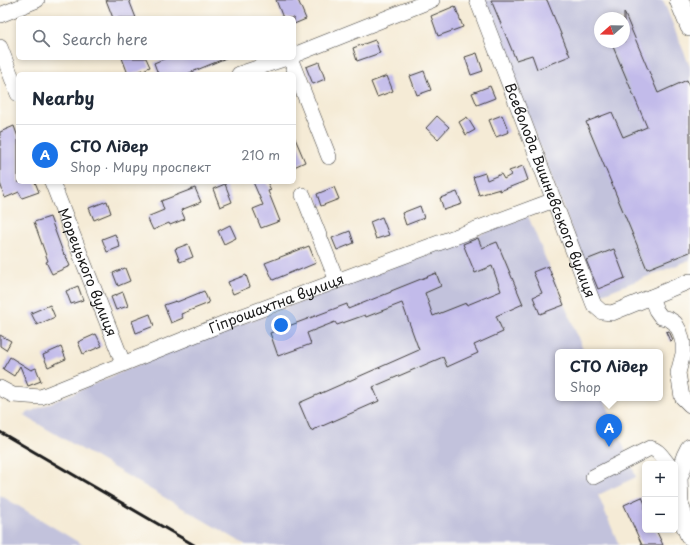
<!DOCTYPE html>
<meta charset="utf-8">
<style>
:root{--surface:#fff;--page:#f2f2f3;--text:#1f2937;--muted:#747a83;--line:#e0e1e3;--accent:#1a73e8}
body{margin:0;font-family:"Playpen Sans",sans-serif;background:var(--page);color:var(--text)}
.controls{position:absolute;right:12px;bottom:12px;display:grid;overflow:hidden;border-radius:6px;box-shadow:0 2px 6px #0003}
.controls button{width:36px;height:36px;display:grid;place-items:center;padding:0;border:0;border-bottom:1px solid var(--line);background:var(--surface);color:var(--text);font:20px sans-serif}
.compass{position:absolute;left:594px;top:12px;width:36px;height:36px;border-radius:50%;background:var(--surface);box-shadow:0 2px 6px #0003;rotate:250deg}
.you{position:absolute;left:281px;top:325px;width:14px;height:14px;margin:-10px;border:3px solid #fff;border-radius:50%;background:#1a73e8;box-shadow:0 0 0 6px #1a73e833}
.badge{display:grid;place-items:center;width:26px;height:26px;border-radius:50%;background:var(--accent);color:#fff;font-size:13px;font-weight:700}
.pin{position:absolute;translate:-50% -33px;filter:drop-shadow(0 1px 2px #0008)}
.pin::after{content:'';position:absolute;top:21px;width:14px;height:12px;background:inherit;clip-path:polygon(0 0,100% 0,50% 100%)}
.popup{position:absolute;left:555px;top:349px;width:108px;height:52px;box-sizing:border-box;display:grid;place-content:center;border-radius:6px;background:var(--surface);filter:drop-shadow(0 1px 3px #0005);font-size:13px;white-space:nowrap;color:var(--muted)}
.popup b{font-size:15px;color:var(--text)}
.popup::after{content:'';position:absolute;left:50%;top:100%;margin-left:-8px;border:8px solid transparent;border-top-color:var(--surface)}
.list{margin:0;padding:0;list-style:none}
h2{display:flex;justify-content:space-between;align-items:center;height:52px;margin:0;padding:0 16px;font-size:17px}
h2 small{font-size:13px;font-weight:400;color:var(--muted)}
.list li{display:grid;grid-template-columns:26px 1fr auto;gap:12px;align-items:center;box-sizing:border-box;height:60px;padding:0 16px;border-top:1px solid var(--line)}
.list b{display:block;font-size:15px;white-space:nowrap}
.list p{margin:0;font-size:13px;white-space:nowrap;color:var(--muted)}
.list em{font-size:13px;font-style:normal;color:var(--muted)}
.icon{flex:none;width:22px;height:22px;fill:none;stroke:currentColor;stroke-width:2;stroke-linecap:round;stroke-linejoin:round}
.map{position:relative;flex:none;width:690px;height:545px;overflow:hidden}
.search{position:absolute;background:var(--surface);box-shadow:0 2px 6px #0003;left:16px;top:16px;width:280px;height:44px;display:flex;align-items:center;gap:10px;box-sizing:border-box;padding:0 14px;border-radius:6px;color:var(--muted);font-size:15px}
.panel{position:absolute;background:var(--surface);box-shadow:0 2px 6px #0003;left:16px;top:72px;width:280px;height:112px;border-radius:6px}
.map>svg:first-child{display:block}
.industrial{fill:#c2c2dc;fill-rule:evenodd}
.building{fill:#c2bbea}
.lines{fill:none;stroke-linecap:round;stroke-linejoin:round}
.minor-casing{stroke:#3d3b38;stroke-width:16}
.major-casing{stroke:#3d3b38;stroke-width:20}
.minor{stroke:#fff;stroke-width:15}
.major{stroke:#fff;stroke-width:19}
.rail{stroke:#1c1c1c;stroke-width:3}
.labels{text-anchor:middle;stroke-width:3;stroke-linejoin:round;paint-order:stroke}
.street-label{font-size:14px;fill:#1c1c1c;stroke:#fdfcf7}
</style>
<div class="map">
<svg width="690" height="545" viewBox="0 0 690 545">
<rect width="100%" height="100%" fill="#fdfcf7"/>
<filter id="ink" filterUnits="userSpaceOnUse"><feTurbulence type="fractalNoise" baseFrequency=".025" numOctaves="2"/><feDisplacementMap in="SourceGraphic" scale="8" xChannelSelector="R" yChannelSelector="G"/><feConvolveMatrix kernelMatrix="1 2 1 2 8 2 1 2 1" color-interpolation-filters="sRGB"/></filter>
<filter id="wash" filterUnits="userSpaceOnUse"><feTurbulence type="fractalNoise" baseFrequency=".012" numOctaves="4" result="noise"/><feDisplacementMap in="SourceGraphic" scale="16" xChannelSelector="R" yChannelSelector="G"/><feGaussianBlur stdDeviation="0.9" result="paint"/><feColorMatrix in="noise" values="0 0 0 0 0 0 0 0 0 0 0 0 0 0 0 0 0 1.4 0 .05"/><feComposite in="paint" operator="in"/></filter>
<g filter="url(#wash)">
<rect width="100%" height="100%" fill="#f5ebd6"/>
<g class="industrial">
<path d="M484 0H663L690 67V260L597 296ZM600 18H624V42H600Z"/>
<polygon points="528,216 584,352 558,352 558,398 604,398 636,477 598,495 619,545 246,545 23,415 172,350"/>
<polygon points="0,495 83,545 0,545"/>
</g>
<g id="blocks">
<g class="building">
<polygon points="106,0 129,0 136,18 113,18"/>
<polygon points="276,0 298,0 306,19 294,24 294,18 283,18"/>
<polygon points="491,0 547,0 570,56 537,69 532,55 516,60"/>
<polygon points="455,6 463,27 438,36 431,16"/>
<polygon points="624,12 658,93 687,80 690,88 690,252 647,269 586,122 612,112 623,137 647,127 611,42 624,42"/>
<polygon points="375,40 380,53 357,61 353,48"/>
<polygon points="477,53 483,71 471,75 465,57"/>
<polygon points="122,58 146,58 150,67 133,74 128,74"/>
<polygon points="166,58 226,58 187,74 158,74 154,63"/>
<polygon points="319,62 325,79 313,84 306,67"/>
<polygon points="424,71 431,90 417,95 410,76"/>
<polygon points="387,76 393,91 377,97 371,82"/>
<polygon points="490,86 495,98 477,105 472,93"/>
<polygon points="502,115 509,132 496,137 489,120"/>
<polygon points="437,116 449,127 438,139 426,128"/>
<polygon points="467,117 475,130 466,135 459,122"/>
<polygon points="14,126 18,137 18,182 35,182 39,192 22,198 19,192 5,198 0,183 0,132"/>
<polygon points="294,136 305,162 294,167"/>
<polygon points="523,166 528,180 500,191 500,189 479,195 473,177 485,173 487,180 501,174 504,179 511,175 509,171"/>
<polygon points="253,182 267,182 271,190 268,191 280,221 261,228 253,209 263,205"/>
<polygon points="225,184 232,202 220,207 213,189"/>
<polygon points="334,187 339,199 321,206 317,194"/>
<polygon points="195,188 201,202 181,210 185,219 170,225 169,223 153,230 147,217 164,210 161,201"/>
<polygon points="457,192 462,204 444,210 440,198"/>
<polygon points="107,201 111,213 94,220 89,208"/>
<polygon points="420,206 424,218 406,225 402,213"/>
<polygon points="50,217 64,255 65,254 70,266 52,274 46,262 48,261 34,222"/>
<polygon points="382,217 389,235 376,239 370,222"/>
<polygon points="230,225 236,238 224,244 218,231"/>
<polygon points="350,231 354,243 337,250 332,238"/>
<polygon points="115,234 120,247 107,252 102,239"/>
<polygon points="478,238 482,248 497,242 523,304 496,316 503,332 474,345 478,353 447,367 443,357 373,387 379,401 311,431 299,403 419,350 402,303 366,317 365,315 337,325 335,322 307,333 311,344 278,356 270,333 347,304 348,309 391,292 391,291 436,273 441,286 425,293 433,316 466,303 467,305 501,291 492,266 475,273 463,244"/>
<polygon points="188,244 193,257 180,262 175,249"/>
<polygon points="309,246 316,263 297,271 297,270 273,280 265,263"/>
<polygon points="614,249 625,278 598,289 586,260"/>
<polygon points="548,266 564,305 540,314 533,297 542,293 533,272"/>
<polygon points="125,268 130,281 118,286 113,273"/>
<polygon points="246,275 250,287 233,294 228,282"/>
<polygon points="78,286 83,300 71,304 66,291"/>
<polygon points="204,291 209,303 181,314 183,318 171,323 164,305 176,301 177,302"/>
<polygon points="123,292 128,306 116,310 111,297"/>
<polygon points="50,305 55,317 37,325 31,313"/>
<polygon points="150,314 154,326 136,333 132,321"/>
<polygon points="669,331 673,340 670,341 666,332"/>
<polygon points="96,334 102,346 83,354 78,342"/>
<polygon points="0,335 11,341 6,350 0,346"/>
<polygon points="61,347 66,359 48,367 43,355"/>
<polygon points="10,357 31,370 36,368 41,381 28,386 20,366 14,376 3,369"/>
<polygon points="642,497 645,504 645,530 656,530 663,545 642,545 624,505"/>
</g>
</g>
</g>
<g filter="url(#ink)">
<use href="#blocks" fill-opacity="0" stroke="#3d3b38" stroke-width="1"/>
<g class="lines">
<defs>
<g id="minor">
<path id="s1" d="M477 0 594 305 602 312 612 313 690 281"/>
<polyline points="0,15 37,0"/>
<polyline points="0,47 18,94"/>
<polyline points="294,55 432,0"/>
<polyline points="290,58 329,157"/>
<polyline points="239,74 287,58"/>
<path id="s2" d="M52 182 123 363"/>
<polyline points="303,195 337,281"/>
<polyline points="651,297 656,310 661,317 669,319 675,323 680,332 683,343 683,354 678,373 682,397 690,405"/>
<path id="s3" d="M0 388 13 395 41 397 232 320 554 200"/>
<path d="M593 477 650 448C659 450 662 457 668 464"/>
</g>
<g id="major">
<polyline points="679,0 690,27"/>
<polyline points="690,448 686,456 678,478 679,503 686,527 690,536"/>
</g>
</defs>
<use href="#minor" class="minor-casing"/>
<use href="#major" class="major-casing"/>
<use href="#minor" class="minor"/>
<use href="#major" class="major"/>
<polyline class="rail" points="0,432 194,545"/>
</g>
</g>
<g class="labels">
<g class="street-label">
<text dy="5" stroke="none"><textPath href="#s1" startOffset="204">Всеволода Вишневського вулиця</textPath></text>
<text dy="5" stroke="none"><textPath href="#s2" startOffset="97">Морецького вулиця</textPath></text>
<text dy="5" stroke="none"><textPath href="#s3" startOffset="296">Гіпрошахтна вулиця</textPath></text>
</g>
</g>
</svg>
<div class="controls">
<button>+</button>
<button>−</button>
</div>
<svg class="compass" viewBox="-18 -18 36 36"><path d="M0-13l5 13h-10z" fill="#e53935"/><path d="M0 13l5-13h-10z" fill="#747a83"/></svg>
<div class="you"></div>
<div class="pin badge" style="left:609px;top:447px">A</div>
<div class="popup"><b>СТО Лідер</b>Shop</div>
<div class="search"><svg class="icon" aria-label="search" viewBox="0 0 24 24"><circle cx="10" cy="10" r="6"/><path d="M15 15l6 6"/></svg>Search here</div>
<section class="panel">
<h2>Nearby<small></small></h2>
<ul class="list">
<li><span class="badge">A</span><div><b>СТО Лідер</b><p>Shop · Миру проспект</p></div><em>210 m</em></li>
</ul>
</section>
</div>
